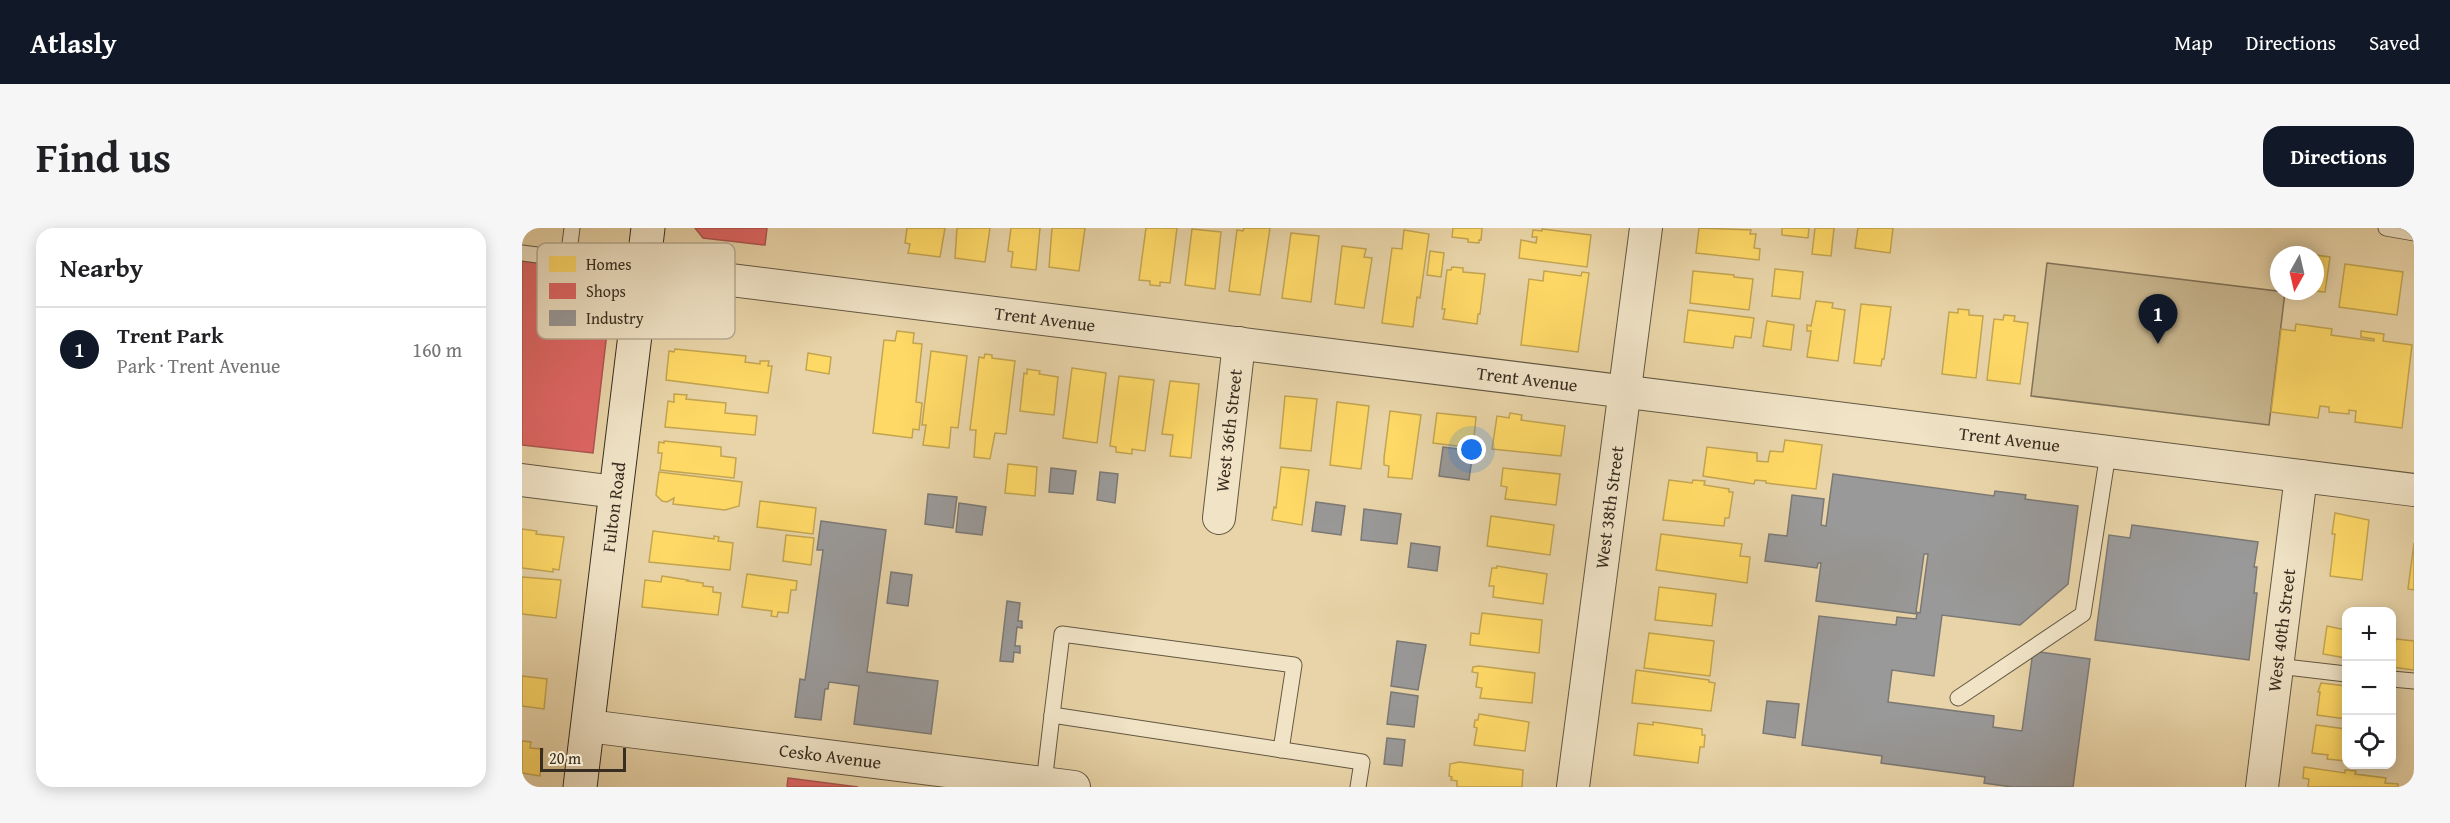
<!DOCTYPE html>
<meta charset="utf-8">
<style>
:root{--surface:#fff;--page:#f6f6f6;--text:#202124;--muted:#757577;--line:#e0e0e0;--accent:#111827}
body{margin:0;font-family:"Gentium Book Plus",serif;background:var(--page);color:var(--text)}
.controls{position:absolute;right:18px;bottom:18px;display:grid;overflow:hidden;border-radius:12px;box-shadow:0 3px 15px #0003}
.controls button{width:54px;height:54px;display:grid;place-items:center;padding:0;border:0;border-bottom:2px solid var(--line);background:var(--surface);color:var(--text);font:30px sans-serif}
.compass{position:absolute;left:1748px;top:18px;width:54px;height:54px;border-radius:50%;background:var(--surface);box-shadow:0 3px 15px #0003;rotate:188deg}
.scale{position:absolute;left:18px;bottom:15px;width:86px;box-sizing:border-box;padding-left:6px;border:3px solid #372d20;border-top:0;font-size:16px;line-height:21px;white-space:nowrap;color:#372d20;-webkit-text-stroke:4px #f0e3c6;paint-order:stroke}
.you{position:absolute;left:950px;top:222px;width:21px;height:21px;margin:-15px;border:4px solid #fff;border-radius:50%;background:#1a73e8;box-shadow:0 0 0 9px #1a73e833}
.badge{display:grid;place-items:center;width:39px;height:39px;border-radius:50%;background:var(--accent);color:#fff;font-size:20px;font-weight:700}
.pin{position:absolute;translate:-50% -50px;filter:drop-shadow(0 2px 3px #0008)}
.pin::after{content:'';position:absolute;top:32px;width:21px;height:18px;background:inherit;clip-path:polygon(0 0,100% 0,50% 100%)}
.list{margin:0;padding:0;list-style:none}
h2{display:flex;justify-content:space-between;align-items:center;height:78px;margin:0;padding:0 24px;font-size:26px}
h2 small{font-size:20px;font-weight:400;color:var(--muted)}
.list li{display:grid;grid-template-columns:39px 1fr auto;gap:18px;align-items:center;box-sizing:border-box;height:84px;padding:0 24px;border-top:2px solid var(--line)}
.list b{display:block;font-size:22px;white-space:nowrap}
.list p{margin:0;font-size:20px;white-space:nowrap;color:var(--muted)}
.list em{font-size:20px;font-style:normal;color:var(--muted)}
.icon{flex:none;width:33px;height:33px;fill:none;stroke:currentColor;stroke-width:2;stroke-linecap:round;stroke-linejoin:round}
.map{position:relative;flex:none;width:1892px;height:559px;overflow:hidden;border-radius:18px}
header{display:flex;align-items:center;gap:36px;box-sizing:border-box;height:84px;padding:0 30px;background:var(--accent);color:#fff}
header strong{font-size:28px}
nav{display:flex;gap:33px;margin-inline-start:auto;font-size:21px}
.intro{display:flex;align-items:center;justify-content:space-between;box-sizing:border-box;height:144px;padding:0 36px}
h1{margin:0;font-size:42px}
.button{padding:15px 27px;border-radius:18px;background:var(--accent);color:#fff;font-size:21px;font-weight:700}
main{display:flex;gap:36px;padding:0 36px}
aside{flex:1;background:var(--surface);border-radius:18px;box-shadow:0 3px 15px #0003}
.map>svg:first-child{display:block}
.green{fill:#cab891;stroke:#807258;stroke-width:1.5}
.homes{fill:#ffd966;stroke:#c3a551;stroke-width:1.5}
.shops{fill:#e06666;stroke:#ad5551;stroke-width:1.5}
.industry{fill:#999;stroke:#7c7975;stroke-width:1.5;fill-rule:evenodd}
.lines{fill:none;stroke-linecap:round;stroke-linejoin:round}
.service-casing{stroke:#635742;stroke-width:17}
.minor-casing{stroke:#635742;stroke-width:34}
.secondary-casing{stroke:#372d20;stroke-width:35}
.service{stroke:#f0e3c6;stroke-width:15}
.minor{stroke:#f0e3c6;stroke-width:32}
.secondary{stroke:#f0e3c6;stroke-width:33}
.labels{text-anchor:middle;stroke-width:6;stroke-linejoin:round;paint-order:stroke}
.street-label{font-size:18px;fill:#372d20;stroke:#f0e3c6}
.key{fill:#f0e3c6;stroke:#b8ac94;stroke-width:1.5}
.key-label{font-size:16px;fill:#372d20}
</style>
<header>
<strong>Atlasly</strong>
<nav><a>Map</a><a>Directions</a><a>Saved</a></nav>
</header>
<div class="intro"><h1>Find us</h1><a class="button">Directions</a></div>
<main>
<aside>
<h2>Nearby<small></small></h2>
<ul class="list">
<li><span class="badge">1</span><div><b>Trent Park</b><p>Park · Trent Avenue</p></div><em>160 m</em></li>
</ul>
</aside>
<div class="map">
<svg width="1892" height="559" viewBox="0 0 1892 559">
<rect width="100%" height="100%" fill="#e8d4a8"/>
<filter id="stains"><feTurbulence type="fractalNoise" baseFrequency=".00333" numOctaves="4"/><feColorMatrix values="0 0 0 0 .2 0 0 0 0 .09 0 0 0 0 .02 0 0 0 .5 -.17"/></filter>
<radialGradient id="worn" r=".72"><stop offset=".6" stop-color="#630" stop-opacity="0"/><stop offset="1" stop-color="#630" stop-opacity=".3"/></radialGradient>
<polygon class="green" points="1525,35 1763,64 1747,197 1509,168"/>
<g class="homes">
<polygon points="385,0 423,0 418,29 386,25 388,16 383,15"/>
<polygon points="435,0 468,0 463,34 433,30"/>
<polygon points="489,0 518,0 514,42 489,39 491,24 486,23"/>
<polygon points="530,0 563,0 557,43 527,39"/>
<polygon points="624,0 655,0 648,55 638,54 638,58 628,57 628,53 617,52"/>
<polygon points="722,0 748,0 738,67 707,63 715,2 721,3"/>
<polygon points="931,0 960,0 959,12 957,12 957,15 946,14 946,11 930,9"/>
<polygon points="1177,0 1229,2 1228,6 1234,6 1232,20 1238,21 1237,32 1174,25"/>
<polygon points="1260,0 1287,0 1286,10 1260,7"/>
<polygon points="1293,0 1312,0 1309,28 1290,26"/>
<polygon points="1336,0 1371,0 1368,25 1333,20"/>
<polygon points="670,1 699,4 693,61 663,57"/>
<polygon points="1020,1 1069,7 1065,39 997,30 999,12 1014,15 1015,9 1010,9 1011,2 1020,3"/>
<polygon points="882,2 907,6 898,70 895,69 891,99 860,95 870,20 880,21"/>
<polygon points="769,5 797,8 789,74 760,70"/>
<polygon points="820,18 844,21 842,29 850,30 842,80 813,76"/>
<polygon points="908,23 922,25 919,49 905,47"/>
<polygon points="1793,27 1808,29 1803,64 1793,63"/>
<polygon points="1823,36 1881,44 1875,87 1817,79"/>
<polygon points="930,39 941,40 941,44 963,46 958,86 956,86 955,96 921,91 923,81 920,81 925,42 929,42"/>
<polygon points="1253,41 1281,44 1278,71 1250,68"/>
<polygon points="1022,43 1059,48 1060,44 1067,45 1056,124 999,117 1007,51 1021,53"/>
<polygon points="1171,43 1212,47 1212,49 1231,51 1227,82 1168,75"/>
<polygon points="1294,73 1311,75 1310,80 1323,82 1316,133 1285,129 1289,103 1285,103 1285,97 1289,98"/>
<polygon points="1339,76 1369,79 1362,131 1360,131 1359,138 1332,135"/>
<polygon points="1436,81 1447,82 1447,87 1461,88 1454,150 1420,146 1427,84 1436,85"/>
<polygon points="1166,82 1232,90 1229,110 1213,108 1211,120 1162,114"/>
<polygon points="1482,87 1493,88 1492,93 1506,95 1498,156 1465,152 1472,91 1481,92"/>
<polygon points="1245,93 1272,97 1269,122 1241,118"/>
<polygon points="1774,96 1810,101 1809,107 1852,113 1852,111 1839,109 1839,103 1862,106 1861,113 1890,117 1880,200 1833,194 1834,183 1827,182 1827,186 1807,184 1807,179 1798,178 1796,190 1749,184 1759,101 1773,103"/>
<polygon points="375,103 392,105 391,115 400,116 394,174 400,175 397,202 391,201 390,210 351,205 362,112 373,113"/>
<polygon points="153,121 224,128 223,134 238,136 238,133 247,133 246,138 250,138 246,165 144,152 147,123 152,124"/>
<polygon points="409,123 445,128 436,200 429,199 427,220 401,217 404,197 400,197"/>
<polygon points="286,125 309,129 307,146 284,142"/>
<polygon points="463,126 470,127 470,130 493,133 484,206 473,205 468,231 452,229 454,202 448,202 457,129 462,130"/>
<polygon points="550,140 584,145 575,215 541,210"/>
<polygon points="505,141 518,143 517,146 536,149 532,187 498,183 502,145 505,146"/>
<polygon points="597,148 632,152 623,223 610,221 610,226 594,224 594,219 588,218"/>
<polygon points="648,153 677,156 669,230 648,228 651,207 640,206"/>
<polygon points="152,166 165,167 164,171 204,175 203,185 235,188 233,207 143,199 146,173 152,174"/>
<polygon points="763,168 795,171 789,223 758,220"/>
<polygon points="815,174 847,178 839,241 808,237"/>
<polygon points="868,183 899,187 890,251 866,249 867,238 862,237 862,230"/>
<polygon points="915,185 954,189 951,220 911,215"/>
<polygon points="988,185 1000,187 999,192 1043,198 1039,228 970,221 975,188 987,190"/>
<polygon points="1263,212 1300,217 1294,261 1244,255 1244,253 1233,252 1232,256 1181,248 1185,219 1235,225 1235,233 1246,234 1248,223 1261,224"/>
<polygon points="142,213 199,219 199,228 214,230 212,250 138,242 140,225 136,225 137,214 142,215"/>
<polygon points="486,236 515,239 513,268 483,265"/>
<polygon points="759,239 787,242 780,297 750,292 752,279 754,280"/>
<polygon points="981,240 1038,246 1034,277 983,271 985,259 979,258"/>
<polygon points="137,244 220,254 217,278 203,282 151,276 152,270 145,274 140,273 134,267"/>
<polygon points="1147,252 1170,255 1171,252 1183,253 1182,257 1207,261 1207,264 1211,264 1207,290 1203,290 1202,298 1141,292"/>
<polygon points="238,273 294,280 291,306 235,299"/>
<polygon points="1813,285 1847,292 1840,352 1808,348 1813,306 1810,306"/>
<polygon points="969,288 1032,297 1028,327 965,318"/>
<polygon points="0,301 15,303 14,306 42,309 37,342 31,341 31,344 0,340"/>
<polygon points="131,303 192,311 192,308 197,309 196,313 211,315 208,342 127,334"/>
<polygon points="1139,306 1220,316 1218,328 1228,329 1225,355 1134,342"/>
<polygon points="264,307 292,310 289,337 261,333"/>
<polygon points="1892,315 1892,362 1886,361"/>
<polygon points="975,338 1025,346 1021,376 971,369 972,358 967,358 970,340 975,340"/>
<polygon points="225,346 275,353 274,362 269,362 266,385 256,384 255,389 249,388 250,383 220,379"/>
<polygon points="140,348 166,352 165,353 181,355 181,358 191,359 191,364 199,365 196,387 120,379 123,352 139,354"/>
<polygon points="0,349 39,352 34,390 0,386"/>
<polygon points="1137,359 1194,366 1190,398 1133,392"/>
<polygon points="960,385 1020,392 1017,425 948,417 949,405 957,406"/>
<polygon points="1805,398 1824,402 1824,430 1801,426"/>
<polygon points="1127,405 1192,413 1188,448 1122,440"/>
<polygon points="1874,411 1892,413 1892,442 1870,439"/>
<polygon points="957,438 1013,445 1010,475 958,470 960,460 954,459 956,445 950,444 951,439"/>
<polygon points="1114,442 1187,452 1187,454 1193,455 1189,483 1110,475"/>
<polygon points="0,448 25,451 22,481 0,478"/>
<polygon points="1799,455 1824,458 1824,491 1795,487 1798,464 1796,464"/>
<polygon points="957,486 1007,494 1003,523 952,517 955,500 952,499 953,492 956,492"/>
<polygon points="1131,494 1180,501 1180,507 1183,507 1182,519 1178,519 1176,535 1112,527 1116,495 1131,497"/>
<polygon points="1794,497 1824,501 1824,533 1805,531 1806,527 1790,525"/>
<polygon points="0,513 9,514 8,520 21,521 18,548 0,545"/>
<polygon points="937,534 1001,542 1000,559 935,559 935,553 929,552 930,549 927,548 928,536"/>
<polygon points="1782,539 1823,545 1823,542 1834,543 1833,546 1864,550 1863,555 1876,556 1876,559 1786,559 1787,551 1781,550"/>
</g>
<g class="shops">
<polygon points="173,0 245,0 243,17 181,10"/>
<polygon points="0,33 49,39 47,56 90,61 71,225 0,217"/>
<polygon points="266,550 336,559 265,559"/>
</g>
<g class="industry">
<polygon points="921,219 951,223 947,252 917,248"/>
<polygon points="529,240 554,243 551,266 527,264"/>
<polygon points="578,244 596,246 593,275 575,272"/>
<path d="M1311 246 1472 268 1473 263 1504 267 1503 271 1556 278 1546 356 1498 397 1420 387 1412 448 1370 442 1366 474 1472 488 1471 499 1500 503 1511 423 1568 431 1551 559H1490L1462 555 1463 549 1359 535 1360 528 1280 517 1297 388 1374 397 1375 389 1394 391 1395 386 1294 373 1299 335H1296L1295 340 1243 333 1247 306 1265 308 1270 267 1302 271 1299 297 1304 298ZM1402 326H1406L1398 385 1394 384Z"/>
<polygon points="406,266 435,269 431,300 403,296"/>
<polygon points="794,274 823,278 819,307 790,303"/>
<polygon points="437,275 464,279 460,307 434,304"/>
<polygon points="842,281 879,286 875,316 839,312"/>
<polygon points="299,293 364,302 345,444 416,453 409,506 332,496 337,458 307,454 306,461 303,461 299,492 273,489 278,451 283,452 301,322 295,322"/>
<polygon points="1610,297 1736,314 1732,339 1735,339 1732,365 1735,365 1727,432 1573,412 1587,307 1608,310"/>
<polygon points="889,315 918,319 915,343 886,339"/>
<polygon points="369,344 390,347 386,378 365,375"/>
<polygon points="485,373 498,375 496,393 500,393 500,400 495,399 493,418 498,418 498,425 492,424 491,434 478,433"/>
<polygon points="875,413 904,417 896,462 869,458"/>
<polygon points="869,464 896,468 892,499 865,496"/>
<polygon points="1245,473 1277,476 1273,510 1241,505"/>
<polygon points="865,510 883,512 880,538 862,536"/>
</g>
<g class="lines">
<defs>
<g id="service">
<polyline points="1864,0 1892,5"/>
<polyline points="0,25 120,41"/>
<polyline points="46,31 50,0"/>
<polyline points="1755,438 1824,446"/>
<polyline points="1870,451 1892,453"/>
<polyline points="1436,470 1561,386 1586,225"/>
<polyline points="530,487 540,406 772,437 759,522"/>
<polyline points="522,555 530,487 840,534 836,559"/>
</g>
<g id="minor">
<path id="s1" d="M120 41 1892 262"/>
<polyline points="0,252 94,264"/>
<path id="s2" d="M697 290 717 115"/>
<path id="s3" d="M66 498 552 559"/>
<path id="s4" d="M1051 559 1124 0"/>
<path id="s5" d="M1740 559 1779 248"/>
</g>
<g id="secondary">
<path id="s6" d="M58 559 126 0"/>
</g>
</defs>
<use href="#service" class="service-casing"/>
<use href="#minor" class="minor-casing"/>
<use href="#secondary" class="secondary-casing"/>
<use href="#service" class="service"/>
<use href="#minor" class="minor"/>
<use href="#secondary" class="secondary"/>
</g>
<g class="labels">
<g class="street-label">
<text dy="6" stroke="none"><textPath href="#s1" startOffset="406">Trent Avenue</textPath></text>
<text dy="6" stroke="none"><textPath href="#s1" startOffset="892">Trent Avenue</textPath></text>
<text dy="6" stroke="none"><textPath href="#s2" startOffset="88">West 36th Street</textPath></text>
<text dy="6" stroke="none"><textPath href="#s1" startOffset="1378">Trent Avenue</textPath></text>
<text dy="6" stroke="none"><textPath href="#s6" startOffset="282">Fulton Road</textPath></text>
<text dy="6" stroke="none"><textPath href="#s4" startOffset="282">West 38th Street</textPath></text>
<text dy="6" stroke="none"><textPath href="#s5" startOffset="158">West 40th Street</textPath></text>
<text dy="6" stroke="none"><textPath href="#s3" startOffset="244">Cesko Avenue</textPath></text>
</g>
</g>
<rect x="15" y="15" width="198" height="96" rx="9" class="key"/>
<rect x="27" y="28" width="27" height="16" fill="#ffd966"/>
<rect x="27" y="55" width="27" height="16" fill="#e06666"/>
<rect x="27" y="82" width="27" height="16" fill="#999"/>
<g class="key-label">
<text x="64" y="42">Homes</text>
<text x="64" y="69">Shops</text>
<text x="64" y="96">Industry</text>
</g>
<rect width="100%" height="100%" filter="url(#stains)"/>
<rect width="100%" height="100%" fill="url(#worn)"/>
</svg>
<div class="controls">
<button>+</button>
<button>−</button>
<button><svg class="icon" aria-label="locate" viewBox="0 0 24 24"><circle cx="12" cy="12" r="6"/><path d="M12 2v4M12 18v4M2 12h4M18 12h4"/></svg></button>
</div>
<svg class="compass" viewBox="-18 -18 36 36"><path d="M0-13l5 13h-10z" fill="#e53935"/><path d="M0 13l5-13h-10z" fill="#757577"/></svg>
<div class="scale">20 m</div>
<div class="you"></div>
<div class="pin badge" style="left:1636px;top:116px">1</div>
</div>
</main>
